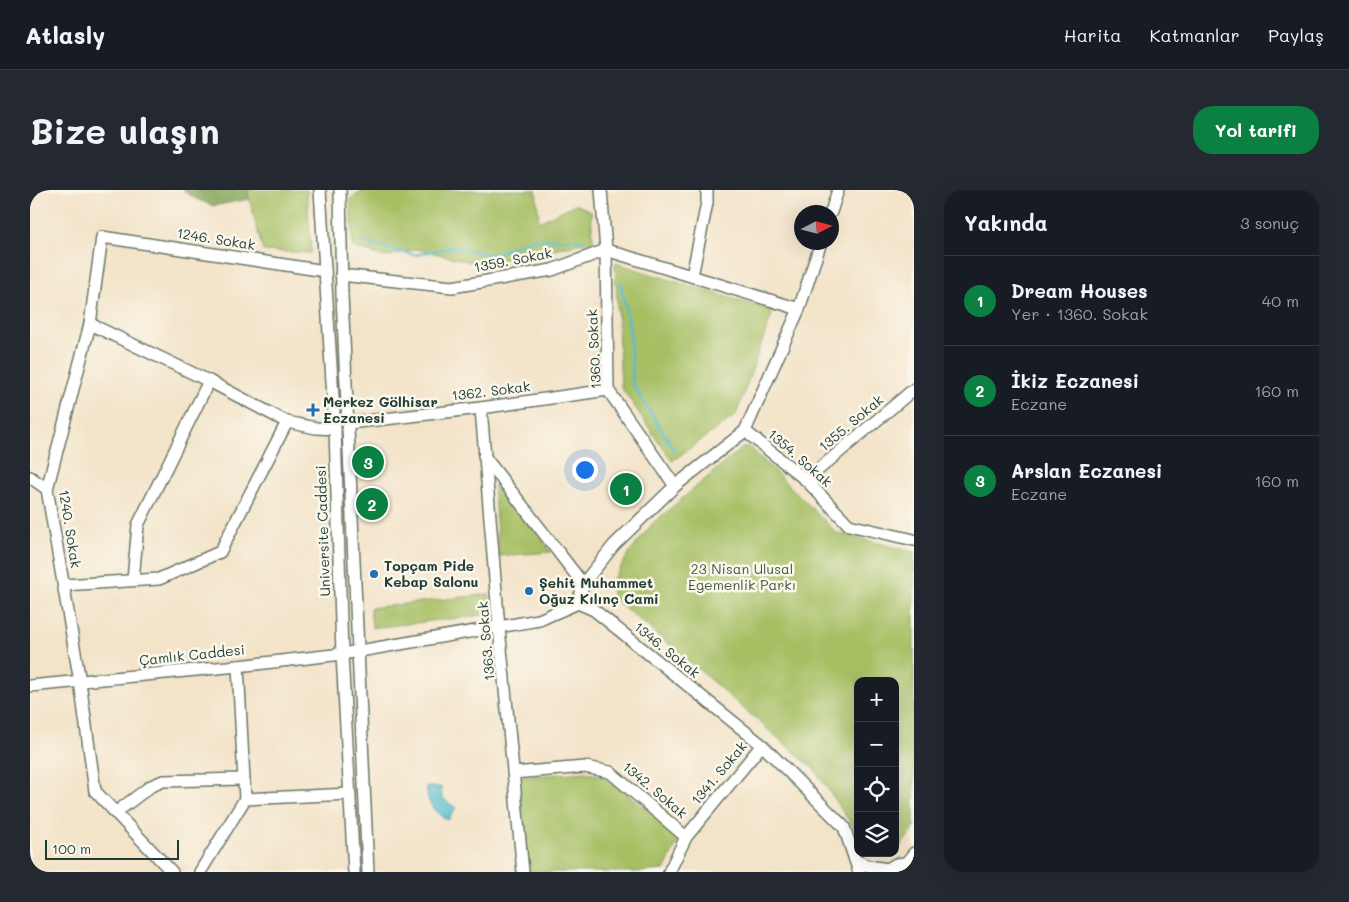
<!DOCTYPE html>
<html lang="tr">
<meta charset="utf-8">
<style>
:root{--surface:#171b24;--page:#242831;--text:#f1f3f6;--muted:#9ea1a6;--line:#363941;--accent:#0b8043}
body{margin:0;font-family:Mali,sans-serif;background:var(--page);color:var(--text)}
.controls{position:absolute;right:15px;bottom:15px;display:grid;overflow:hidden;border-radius:10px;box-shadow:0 5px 20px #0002}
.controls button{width:45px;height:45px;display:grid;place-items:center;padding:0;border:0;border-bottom:1px solid var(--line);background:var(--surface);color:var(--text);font:25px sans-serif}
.compass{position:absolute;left:764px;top:15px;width:45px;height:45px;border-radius:50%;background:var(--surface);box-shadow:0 5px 20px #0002;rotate:84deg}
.scale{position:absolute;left:15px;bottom:12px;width:134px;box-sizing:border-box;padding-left:5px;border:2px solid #1f3d34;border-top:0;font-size:14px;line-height:18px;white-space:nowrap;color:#1f3d34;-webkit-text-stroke:4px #fbf7ec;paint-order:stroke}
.you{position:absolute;left:554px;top:279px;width:18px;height:18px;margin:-12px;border:4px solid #fff;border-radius:50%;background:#1a73e8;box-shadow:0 0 0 8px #1a73e833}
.badge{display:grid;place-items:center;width:32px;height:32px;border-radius:50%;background:var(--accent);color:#fff;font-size:16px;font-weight:700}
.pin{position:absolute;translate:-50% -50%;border:2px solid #fff;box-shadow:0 1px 5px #0006}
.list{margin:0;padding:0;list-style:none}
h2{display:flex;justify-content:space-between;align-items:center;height:65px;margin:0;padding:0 20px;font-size:21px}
h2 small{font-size:16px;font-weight:400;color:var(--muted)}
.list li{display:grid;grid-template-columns:32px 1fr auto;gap:15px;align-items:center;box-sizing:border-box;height:90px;padding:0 20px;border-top:1px solid var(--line)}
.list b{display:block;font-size:19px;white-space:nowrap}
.list p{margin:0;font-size:16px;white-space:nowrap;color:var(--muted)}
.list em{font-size:16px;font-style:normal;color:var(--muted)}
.icon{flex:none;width:28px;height:28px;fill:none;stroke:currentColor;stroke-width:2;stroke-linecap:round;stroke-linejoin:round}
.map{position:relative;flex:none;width:884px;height:682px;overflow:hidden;border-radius:20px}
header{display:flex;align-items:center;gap:30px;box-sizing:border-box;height:70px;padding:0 25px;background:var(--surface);border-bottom:1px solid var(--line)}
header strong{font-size:24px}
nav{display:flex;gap:28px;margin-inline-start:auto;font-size:18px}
.intro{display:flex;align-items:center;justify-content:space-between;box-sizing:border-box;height:120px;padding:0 30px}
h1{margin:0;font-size:35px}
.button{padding:12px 22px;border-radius:20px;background:var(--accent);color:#fff;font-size:18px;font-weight:700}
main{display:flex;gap:30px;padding:0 30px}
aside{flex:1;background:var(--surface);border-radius:20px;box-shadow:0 5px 20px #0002}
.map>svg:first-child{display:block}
.green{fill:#a6bf64;stroke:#627e4c}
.forest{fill:#84a65a;stroke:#527247}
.water{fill:#50bacd;stroke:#387c80}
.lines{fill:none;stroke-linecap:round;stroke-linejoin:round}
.stream{stroke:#50bacd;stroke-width:2.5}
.minor-casing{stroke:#697768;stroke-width:14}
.minor{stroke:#fff;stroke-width:11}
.poi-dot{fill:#1f6fb2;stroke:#fbf7ec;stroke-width:2}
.labels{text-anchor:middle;stroke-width:5;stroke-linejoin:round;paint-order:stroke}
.street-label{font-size:14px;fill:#1f3d34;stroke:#fbf7ec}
.poi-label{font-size:14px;font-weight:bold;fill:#1f3d34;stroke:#fbf7ec;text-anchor:start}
.park-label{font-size:14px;fill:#415e40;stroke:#fbf7ec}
</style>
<header>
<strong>Atlasly</strong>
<nav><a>Harita</a><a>Katmanlar</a><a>Paylaş</a></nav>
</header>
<div class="intro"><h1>Bize ulaşın</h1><a class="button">Yol tarifi</a></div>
<main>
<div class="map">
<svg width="884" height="682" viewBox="0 0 884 682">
<rect width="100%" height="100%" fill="#fbf7ec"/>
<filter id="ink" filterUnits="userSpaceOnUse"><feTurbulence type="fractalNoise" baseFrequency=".02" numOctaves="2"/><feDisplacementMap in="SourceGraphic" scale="10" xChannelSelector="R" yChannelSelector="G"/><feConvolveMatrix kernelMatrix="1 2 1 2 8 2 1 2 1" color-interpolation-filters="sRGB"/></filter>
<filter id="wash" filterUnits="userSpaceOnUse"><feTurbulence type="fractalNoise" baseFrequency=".0096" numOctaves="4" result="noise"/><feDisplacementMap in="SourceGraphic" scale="20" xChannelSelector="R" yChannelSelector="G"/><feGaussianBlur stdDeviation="1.12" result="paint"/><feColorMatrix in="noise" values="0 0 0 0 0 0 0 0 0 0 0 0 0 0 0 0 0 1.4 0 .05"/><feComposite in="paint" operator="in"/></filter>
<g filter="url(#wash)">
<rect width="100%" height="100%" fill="#f3e3c8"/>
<g class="green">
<polygon points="217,0 277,0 281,63 233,61"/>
<polygon points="335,0 506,0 509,32 545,14 561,21 563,51 449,74 387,59 355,67 323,57 320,9"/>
<polygon points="585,73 743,121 706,225 642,271 591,197"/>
<polygon points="717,257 721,258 807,343 884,362 884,638 866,662 865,491 828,491 828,644 785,580 653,466 583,408 580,394 598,365 622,334 712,258"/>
<polygon points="469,295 472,295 521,362 469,366 464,304 464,296"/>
<polygon points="459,404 461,424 342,438 340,418"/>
<polygon points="556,582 578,588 650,647 634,680 609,682 497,682 489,587"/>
</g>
<polygon class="forest" points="153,0 217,0 219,9 183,16 164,8"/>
<path class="water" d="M411 597 412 608 426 618 418 630C404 624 397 613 396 597Z"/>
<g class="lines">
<g class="stream">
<polyline points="331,52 385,65 422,57 462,65 503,49 553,50"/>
<polyline points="590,92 599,133 603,195 644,260"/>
</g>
</g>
</g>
<g filter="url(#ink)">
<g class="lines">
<defs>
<g id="minor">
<polyline points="290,0 305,239 312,464 324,682"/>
<polyline points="310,0 312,105 338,682"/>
<polyline points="571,0 576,60 578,200 645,296"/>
<polyline points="801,22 808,0"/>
<polyline points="311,85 422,97 522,80 576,60 769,119"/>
<polyline points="662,86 677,13 677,0"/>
<polyline points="60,134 179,191 257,232 286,238 305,239"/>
<polyline points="451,218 469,438 493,682"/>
<polyline points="319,233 451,218 578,200"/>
<polyline points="715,241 776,290 819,335 884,350"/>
<polyline points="454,266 553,394"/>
<polyline points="0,287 17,299"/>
<polyline points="776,290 884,199"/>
<polyline points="103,390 108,335 179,191"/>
<polyline points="34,395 129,389 190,362 257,232"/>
<polyline points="548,413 553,394 584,355 645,296 715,241 769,119 791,52"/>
<polyline points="0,496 208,476 312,464 509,430 548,413 564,420 732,555 814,637 829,682"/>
<polyline points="483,583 555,577 580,582 656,647"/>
<polyline points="215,609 320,604"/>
<polyline points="85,623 121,596 133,591 213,589"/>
<polyline points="825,670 838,676 858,679"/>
<polyline points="142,682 65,601 50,492 17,299 60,134 72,47 295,81"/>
<polyline points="170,682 215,609 208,476"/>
<polyline points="639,682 656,647 732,555"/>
<polyline points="853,682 866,674 876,673"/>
<polyline points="874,682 876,673 884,663"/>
</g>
</defs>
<use href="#minor" class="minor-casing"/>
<use href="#minor" class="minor"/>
</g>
</g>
<g class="poi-dot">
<path d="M280.5 212.5h5v5h5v5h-5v5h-5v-5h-5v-5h5z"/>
<circle cx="344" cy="384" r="5"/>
<circle cx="499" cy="401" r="5"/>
</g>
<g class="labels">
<g class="street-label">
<text transform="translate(186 49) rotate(9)" y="5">1246. Sokak</text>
<text transform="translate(483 70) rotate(-11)" y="5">1359. Sokak</text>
<text transform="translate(564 159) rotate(-93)" y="5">1360. Sokak</text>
<text transform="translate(461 201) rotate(-7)" y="5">1362. Sokak</text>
<text transform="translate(821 233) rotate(-40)" y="5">1355. Sokak</text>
<text transform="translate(770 268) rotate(41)" y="5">1354. Sokak</text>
<text transform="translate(40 339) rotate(81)" y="5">1240. Sokak</text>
<text transform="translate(293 341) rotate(-92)" y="5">Universite Caddesi</text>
<text transform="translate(456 451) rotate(-95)" y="5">1363. Sokak</text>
<text transform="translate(637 460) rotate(39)" y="5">1346. Sokak</text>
<text transform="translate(162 465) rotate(-6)" y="5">Çamlık Caddesi</text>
<text transform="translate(689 583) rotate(-50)" y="5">1341. Sokak</text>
<text transform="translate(625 600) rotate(40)" y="5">1342. Sokak</text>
</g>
<g class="poi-label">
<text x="293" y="217">Merkez Gölhisar<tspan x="293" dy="16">Eczanesi</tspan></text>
<text x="354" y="381">Topçam Pide<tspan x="354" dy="16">Kebap Salonu</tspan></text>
<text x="509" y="398">Şehit Muhammet<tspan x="509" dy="16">Oğuz Kılınç Cami</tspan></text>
</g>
<g class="park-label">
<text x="712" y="384">23 Nisan Ulusal<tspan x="712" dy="16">Egemenlik Parkı</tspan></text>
</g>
</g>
</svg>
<div class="controls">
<button>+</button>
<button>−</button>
<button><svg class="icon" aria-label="locate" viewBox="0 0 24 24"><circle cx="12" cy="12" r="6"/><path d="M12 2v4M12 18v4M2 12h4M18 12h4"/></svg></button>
<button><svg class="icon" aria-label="layers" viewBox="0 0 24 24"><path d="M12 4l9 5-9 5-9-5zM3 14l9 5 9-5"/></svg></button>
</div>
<svg class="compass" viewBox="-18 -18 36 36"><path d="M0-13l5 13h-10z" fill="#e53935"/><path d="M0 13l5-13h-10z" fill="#9ea1a6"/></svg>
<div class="scale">100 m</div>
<div class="you"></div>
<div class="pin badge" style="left:596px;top:299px">1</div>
<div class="pin badge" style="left:342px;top:314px">2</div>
<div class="pin badge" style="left:338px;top:272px">3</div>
</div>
<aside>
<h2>Yakında<small>3 sonuç</small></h2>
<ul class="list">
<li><span class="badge">1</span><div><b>Dream Houses</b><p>Yer · 1360. Sokak</p></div><em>40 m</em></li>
<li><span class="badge">2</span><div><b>İkiz Eczanesi</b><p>Eczane</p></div><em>160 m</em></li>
<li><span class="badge">3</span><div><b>Arslan Eczanesi</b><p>Eczane</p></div><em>160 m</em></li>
</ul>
</aside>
</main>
